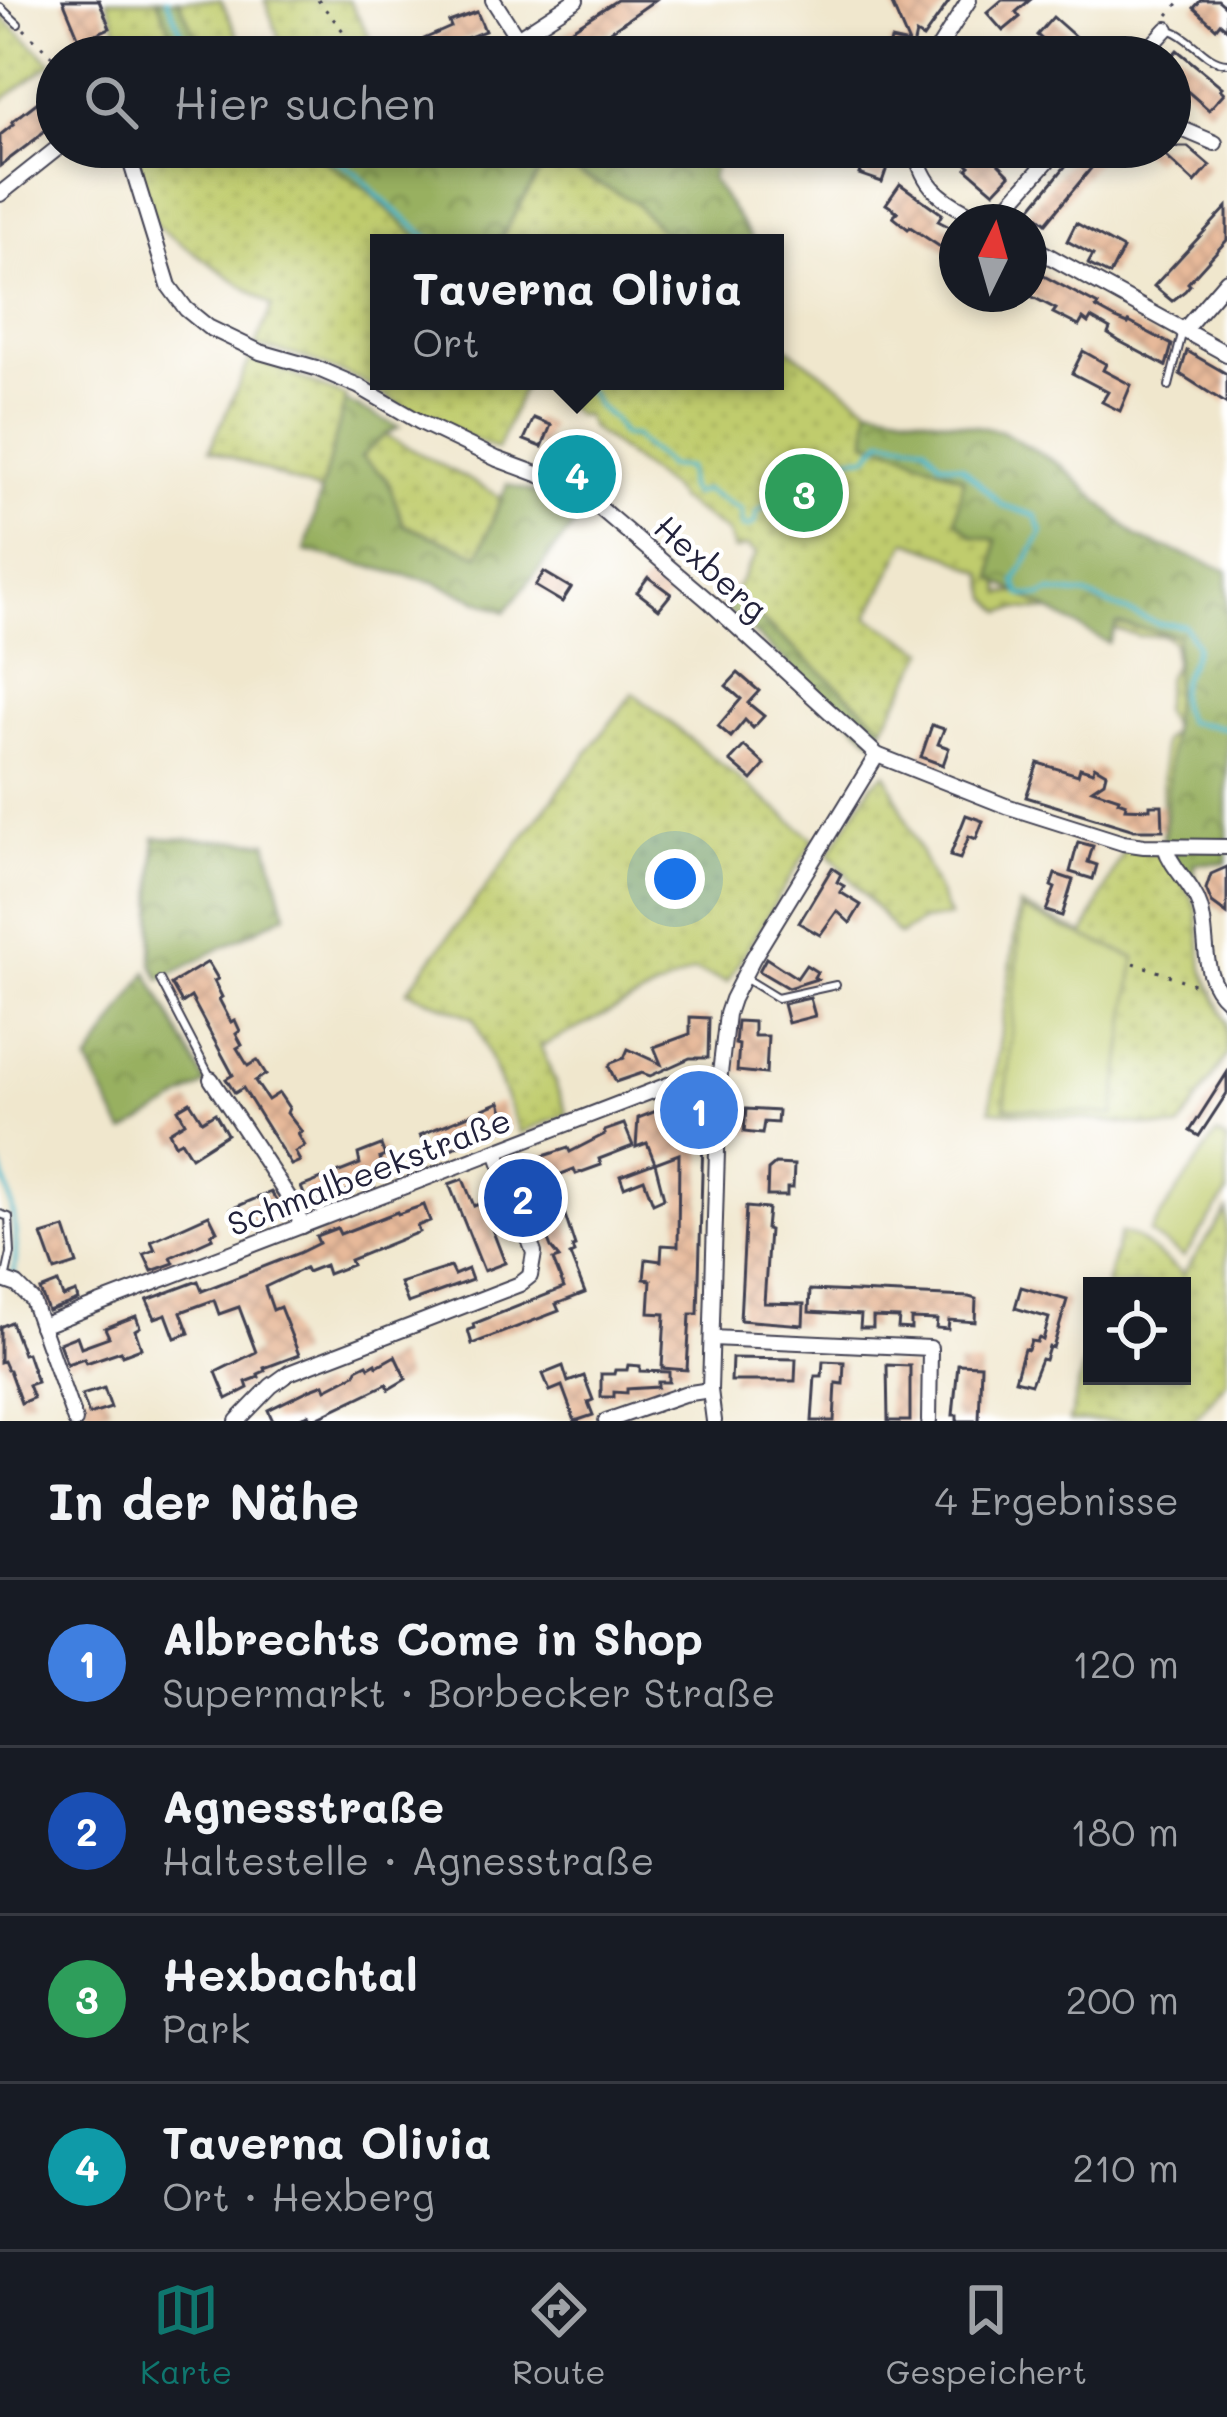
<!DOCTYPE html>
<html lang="de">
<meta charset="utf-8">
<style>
:root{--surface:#171b24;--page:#20242c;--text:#f1f3f6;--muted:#9ea1a6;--line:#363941;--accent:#0f766e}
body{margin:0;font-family:Mali,sans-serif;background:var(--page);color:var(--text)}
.controls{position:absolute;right:36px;bottom:36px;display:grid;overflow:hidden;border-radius:0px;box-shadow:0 6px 18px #0003}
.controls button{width:108px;height:108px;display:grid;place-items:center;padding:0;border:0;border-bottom:3px solid var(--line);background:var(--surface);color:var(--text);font:60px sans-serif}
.compass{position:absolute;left:939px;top:204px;width:108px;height:108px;border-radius:50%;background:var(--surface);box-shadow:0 6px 18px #0003;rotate:5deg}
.you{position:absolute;left:675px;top:879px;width:42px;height:42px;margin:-30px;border:9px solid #fff;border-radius:50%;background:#1a73e8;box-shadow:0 0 0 18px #1a73e833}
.badge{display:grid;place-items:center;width:78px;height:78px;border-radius:50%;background:var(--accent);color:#fff;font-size:39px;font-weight:700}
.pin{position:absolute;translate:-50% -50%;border:6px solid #fff;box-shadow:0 3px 12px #0006}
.popup{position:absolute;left:370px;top:234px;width:414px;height:156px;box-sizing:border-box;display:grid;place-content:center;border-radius:0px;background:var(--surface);filter:drop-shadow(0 3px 9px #0005);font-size:39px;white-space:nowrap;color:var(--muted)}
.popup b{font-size:45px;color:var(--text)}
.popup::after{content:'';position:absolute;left:50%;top:100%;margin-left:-24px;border:24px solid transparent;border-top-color:var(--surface)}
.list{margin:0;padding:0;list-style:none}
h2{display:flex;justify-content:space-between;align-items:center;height:156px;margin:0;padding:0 48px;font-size:51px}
h2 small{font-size:39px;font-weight:400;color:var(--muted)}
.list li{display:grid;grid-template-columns:78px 1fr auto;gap:36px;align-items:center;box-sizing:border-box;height:168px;padding:0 48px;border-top:3px solid var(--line)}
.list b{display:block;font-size:45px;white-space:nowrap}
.list p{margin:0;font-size:39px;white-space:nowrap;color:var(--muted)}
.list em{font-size:39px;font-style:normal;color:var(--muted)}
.icon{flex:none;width:66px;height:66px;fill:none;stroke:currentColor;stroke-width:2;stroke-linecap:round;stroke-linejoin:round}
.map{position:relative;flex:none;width:1227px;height:1421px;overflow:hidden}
.search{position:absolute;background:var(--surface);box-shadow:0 6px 18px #0003;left:36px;right:36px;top:36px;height:132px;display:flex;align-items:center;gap:30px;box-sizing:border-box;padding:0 42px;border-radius:66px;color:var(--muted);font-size:45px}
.sheet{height:828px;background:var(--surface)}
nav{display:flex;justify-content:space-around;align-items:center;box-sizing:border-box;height:168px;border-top:3px solid var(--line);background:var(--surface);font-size:33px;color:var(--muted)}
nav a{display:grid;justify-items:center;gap:6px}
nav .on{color:var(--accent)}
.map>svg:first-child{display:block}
.grass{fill:url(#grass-dots);stroke:#717754;stroke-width:3}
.forest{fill:url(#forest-crowns);stroke:#5d694e;stroke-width:3}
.pitch{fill:#c0cc6d;stroke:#717754;stroke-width:3}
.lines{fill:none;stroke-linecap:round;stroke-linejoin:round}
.stream{stroke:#4cb7c9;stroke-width:4.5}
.building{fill:url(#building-cross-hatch)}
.service-casing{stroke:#414051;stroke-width:10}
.minor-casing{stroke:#414051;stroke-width:18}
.path{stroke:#414051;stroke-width:3;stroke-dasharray:3 9;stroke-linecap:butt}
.service{stroke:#fff;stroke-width:6}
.minor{stroke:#fff;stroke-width:14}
.labels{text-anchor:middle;stroke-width:9;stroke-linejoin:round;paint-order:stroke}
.street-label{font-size:33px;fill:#22223b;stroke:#fff}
</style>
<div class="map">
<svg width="1227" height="1421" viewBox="0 0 1227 1421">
<defs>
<pattern id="grass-dots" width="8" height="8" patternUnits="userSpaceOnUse" patternTransform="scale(3)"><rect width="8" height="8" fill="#c0cc6d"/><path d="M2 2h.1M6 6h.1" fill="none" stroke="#a5af5f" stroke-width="1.8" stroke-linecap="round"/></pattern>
<pattern id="forest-crowns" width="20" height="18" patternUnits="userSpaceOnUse" patternTransform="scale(3)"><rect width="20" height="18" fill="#98b060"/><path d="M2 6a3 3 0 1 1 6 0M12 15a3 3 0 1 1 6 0" fill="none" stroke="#7c8f50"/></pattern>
<pattern id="building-cross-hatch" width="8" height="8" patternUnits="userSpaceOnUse" patternTransform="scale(3)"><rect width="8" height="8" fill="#e7b99a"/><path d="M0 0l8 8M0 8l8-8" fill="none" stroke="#c69f86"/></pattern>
</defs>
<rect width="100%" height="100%" fill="#fff"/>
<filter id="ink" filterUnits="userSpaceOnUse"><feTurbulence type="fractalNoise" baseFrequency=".00833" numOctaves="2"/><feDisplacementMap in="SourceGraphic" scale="24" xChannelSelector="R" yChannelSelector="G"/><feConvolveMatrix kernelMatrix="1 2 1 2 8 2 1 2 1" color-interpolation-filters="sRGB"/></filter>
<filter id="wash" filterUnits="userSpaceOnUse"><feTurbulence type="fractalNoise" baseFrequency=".004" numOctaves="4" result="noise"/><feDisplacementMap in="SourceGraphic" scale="48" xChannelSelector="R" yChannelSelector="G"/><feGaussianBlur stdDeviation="2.7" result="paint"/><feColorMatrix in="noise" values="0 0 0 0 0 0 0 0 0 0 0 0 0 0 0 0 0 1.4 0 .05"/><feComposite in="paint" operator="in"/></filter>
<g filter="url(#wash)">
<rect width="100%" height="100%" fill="#f0e7cd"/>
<g class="grass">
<polygon points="107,0 157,0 182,57 127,57"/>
<polygon points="179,0 221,0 248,57 219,57 193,31"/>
<polygon points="265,0 349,0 381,57 279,57 278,36"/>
<polygon points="0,15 52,63 0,102"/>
<polygon points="131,147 307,147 355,180 436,243 379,243 379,381 775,381 775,339 869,406 867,441 959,464 998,536 996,567 1002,593 1020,593 1182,624 1227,838 1163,838 1162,742 1173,729 1162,710 1167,676 1174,666 1173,643 1169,638 1161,635 1139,636 1058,612 1018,609 1003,612 989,598 984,574 950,556 907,541 868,617 926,651 884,726 732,595 757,553 750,550 748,546 734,550 727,532 678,499 671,489 591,428 585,416 576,415 553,397 546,388 525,382 497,450 400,405 358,379 298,356 255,346 272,306 156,226"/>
<polygon points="548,158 633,201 673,243 498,243"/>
<polygon points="251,357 346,397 322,493 210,449"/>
<polygon points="385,435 501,497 479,555 403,525 387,479 360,457"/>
<polygon points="633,693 814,839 727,982 694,971 544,1045 540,1044 567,1114 520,1133 474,1018 407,991"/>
<polygon points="886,773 949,917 922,921 899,935 829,854 872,784"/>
<polygon points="1126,845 1168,858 1197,907 1203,969 1227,1023 1227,1055 1179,1129 990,1110 1019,905 1084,934"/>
<polygon points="1227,1211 1227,1381 1194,1421 1069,1421 1092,1335 1092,1376 1182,1376 1182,1286 1106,1286 1120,1233 1135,1237 1183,1274"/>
</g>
<g class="forest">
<polygon points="157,0 179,0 193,31 219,57 182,57"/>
<polygon points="304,147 530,147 541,152 551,147 721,147 711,179 755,243 673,243 633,201 548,158 498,243 423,243 367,190"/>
<polygon points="345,401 399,427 385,435 361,457 387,479 404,525 479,555 507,484 544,496 551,484 588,508 505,612 434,582 305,551"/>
<polygon points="869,406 1001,431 1061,465 1138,538 1227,570 1227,863 1194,863 1196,889 1164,847 1177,635 1117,624 1108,643 993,579 996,540 973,536 956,520 963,478 896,449 867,441"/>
<polygon points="732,595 884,726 876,743 723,606"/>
<polygon points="155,838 267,842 286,914 160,980 152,963"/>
<polygon points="147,972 206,1084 124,1133 88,1063"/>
</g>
<g class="pitch">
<polygon points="1022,910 1135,958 1114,1115 1005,1107"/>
<polygon points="1217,1134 1227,1141 1227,1194 1184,1257 1149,1233"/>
</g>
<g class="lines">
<g class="stream">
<polyline points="167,0 181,31 205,57"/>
<polyline points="310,147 315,152 340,162 359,175 378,196 435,243"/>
<path d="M567 381 590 392 597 406 613 419 622 435 635 436C645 452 656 451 667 466L687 468 688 488 693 494 704 490 741 510 743 527H750L756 521V513L779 495 839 458 868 456 883 439 925 444 940 462 961 466 1002 505 1036 516 1042 533 1015 582 1021 595 1041 596 1049 592 1085 595 1159 624 1184 625 1196 645C1188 679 1167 685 1187 722L1227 728"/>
<path d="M0 1163C12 1201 20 1234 14 1274"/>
</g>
</g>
<g id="blocks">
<g class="building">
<polygon points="63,0 99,0 110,28 80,41"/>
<polygon points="617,0 655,0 605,35 604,33 567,57 528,57"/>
<polygon points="890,0 950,0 923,38 916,34 911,57 887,57 891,40 909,44"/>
<polygon points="1002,0 1030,0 1016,12 1020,17 1003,31 987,13"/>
<polygon points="1201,0 1218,0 1227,8 1227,29 1220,23 1216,28 1194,8"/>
<polygon points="477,12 485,31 457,42 460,48 431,57 424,39 451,27 449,22"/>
<polygon points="1053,17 1079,40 1077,43 1092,57 1062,57 1037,35"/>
<polygon points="1177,50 1222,87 1220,89 1224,93 1209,110 1170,76 1170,58"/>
<polygon points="57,87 57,118 37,138 0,166 0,135 14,124 12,122"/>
<polygon points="868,147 881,147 879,155 890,159 882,182 859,174"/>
<polygon points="948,147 982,147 1010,175 994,192 967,169 970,166"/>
<polygon points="1081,147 1093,147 1102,155 1046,223 1039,217 1032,225 1023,218"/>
<polygon points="1137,147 1188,147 1210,166 1195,183 1161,152 1153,161"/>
<polygon points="900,184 942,214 938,221 957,231 957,258 910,227 908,229 893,217 898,212 886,204"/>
<polygon points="1227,207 1227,240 1188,283 1190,285 1185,291 1172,301 1154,286"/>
<polygon points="1076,223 1123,249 1110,275 1088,264 1093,255 1067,241"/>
<polygon points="1029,268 1098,305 1096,308 1116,319 1128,324 1129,322 1172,345 1166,366 1119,341 1108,334 1110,329 1091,318 1088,323 1083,319 1079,326 1053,313 1056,309 1029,295"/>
<polygon points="1083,351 1106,364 1103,370 1131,385 1120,411 1102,402 1108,392 1072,373"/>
<polygon points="1187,351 1227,374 1227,404 1180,374"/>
<polygon points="534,418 551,425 542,447 524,440"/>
<polygon points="570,450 599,464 589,487 561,471"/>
<polygon points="544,572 571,588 562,602 535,586"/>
<polygon points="648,577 671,594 659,609 637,592"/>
<polygon points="738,673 759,691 748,703 764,716 753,728 745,720 731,737 718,726 741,699 726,686"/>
<polygon points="932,725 944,729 938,744 949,748 943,765 921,757"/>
<polygon points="744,746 765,765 752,780 730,761"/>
<polygon points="1038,763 1078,775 1080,768 1093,772 1094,766 1106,773 1104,781 1092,789 1119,798 1118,801 1126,804 1125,808 1150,809 1150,805 1162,805 1163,830 1134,830 1026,797"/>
<polygon points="966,815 983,821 976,839 969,836 960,859 950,856"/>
<polygon points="1078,842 1093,846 1088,862 1097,865 1093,879 1070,872"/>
<polygon points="1227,867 1227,914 1212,903 1206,889 1211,874"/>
<polygon points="832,868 841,874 837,882 844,886 840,892 861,905 850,923 837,911 820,935 799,923"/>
<polygon points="1055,874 1073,880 1062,916 1046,911 1055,888 1051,886"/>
<polygon points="766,958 797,978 806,965 817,972 814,977 817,979 788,988 759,971"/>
<polygon points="208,962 218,979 214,981 222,997 219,999 231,1022 235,1020 240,1031 236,1034 242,1045 237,1048 248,1066 257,1060 266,1074 255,1081 268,1100 279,1093 289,1108 287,1113 302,1132 298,1134 305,1146 295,1152 300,1161 291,1165 243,1088 235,1093 226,1079 233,1075 191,997 182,1003 171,984"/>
<polygon points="810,998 815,1016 788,1023 783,1004"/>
<polygon points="690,1017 709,1018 708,1058 690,1058 650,1076 642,1073 616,1082 609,1067 611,1063 624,1058 628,1049 661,1064 654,1047 690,1034"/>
<polygon points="737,1021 754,1022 754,1036 768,1036 766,1074 737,1071 739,1045 735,1044"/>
<polygon points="1227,1073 1227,1093 1199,1136 1190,1131"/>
<polygon points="190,1102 202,1121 215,1113 227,1134 191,1157 181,1141 175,1144 169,1132 185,1122 178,1109"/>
<polygon points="500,1102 509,1127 429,1157 420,1135"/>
<polygon points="704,1104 698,1314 690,1314 687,1370 662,1368 665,1314 649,1313 651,1280 644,1279 646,1259 661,1261 662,1245 678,1246 679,1154 655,1163 664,1198 653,1203 644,1179 624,1187 620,1176 655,1163 647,1143 636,1147 638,1118 659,1110 661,1115 683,1105"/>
<polygon points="746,1109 778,1111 777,1123 764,1122 762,1134 744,1132"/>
<polygon points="624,1124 633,1146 599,1159 601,1165 576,1174 574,1169 523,1189 519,1177 530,1173 525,1162 568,1148 570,1152 605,1134 604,1131"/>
<polygon points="381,1145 385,1156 380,1158 386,1176 309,1206 301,1187 360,1164 358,1154"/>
<polygon points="775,1164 794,1165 793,1188 787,1188 787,1196 767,1196 768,1170"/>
<polygon points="463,1179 474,1206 482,1203 505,1263 484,1271 449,1184"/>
<polygon points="271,1192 284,1212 242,1231 231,1209"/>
<polygon points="424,1205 430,1221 417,1226 419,1232 350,1260 352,1265 328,1274 325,1265 307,1272 305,1268 265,1287 273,1310 280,1307 299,1355 264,1368 265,1371 258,1374 259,1377 246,1382 248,1388 227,1399 216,1372 256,1352 239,1307 219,1314 214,1300 181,1312 189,1333 175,1338 166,1314 155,1318 147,1300 198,1281 202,1291 299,1253 319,1243 316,1236 337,1228 340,1234 397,1212 398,1214"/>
<polygon points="562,1206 575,1246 572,1247 574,1253 570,1255 585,1293 556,1304 559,1311 472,1344 468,1330 474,1328 473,1324 564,1288 553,1260 559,1258 551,1248 538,1215"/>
<polygon points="746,1207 768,1209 766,1229 769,1230 764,1303 804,1304 803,1325 740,1320"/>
<polygon points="209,1215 217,1231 211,1234 213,1238 171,1257 174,1263 152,1271 144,1254 155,1250 151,1241"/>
<polygon points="65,1228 77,1264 55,1271 42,1235"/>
<polygon points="450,1267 454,1275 468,1269 472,1280 408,1303 400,1283"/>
<polygon points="58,1283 63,1297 76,1292 78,1300 48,1311 40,1290"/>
<polygon points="1021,1287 1067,1300 1053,1348 1049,1347 1045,1360 1041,1359 1031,1384 1015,1380 1024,1349 1028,1350 1031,1341 1037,1342 1039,1338 1043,1340 1049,1318 1015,1308"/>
<polygon points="810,1290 969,1297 976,1299 975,1322 949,1320 948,1329 936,1328 937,1320 911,1319 911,1329 898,1328 899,1318 873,1317 873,1328 860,1328 861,1315 809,1312"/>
<polygon points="136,1316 140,1327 135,1330 141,1348 122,1355 121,1351 86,1363 84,1358 67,1364 59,1343 77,1336 81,1347 109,1337 105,1328"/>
<polygon points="11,1322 23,1354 27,1353 37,1382 28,1385 33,1398 21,1403 9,1370 7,1370 3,1361 0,1362 0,1327"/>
<polygon points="395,1356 406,1379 389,1389 387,1384 312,1420 308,1414 295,1421 273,1421 268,1410 311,1389 324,1384 326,1389 355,1374 357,1369 367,1364 369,1367 376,1363 377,1366"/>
<polygon points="732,1358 796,1359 795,1381 731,1381"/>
<polygon points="823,1361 844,1362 843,1384 836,1383 834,1421 812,1421 815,1376 822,1376"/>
<polygon points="958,1364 981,1365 979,1421 957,1421 957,1415 953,1415"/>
<polygon points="628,1365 640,1366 640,1371 669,1372 669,1382 658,1382 658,1387 627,1389 627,1393 614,1392 614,1397 601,1397 601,1374 614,1374 615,1370 627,1370"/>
<polygon points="887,1365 910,1366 910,1421 888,1421"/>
<polygon points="563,1366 568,1382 584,1376 593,1400 588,1402 593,1415 575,1421 562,1386 550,1391 543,1374"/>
<polygon points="104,1388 111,1408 89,1415 82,1395"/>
</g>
</g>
</g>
<g filter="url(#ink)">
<use href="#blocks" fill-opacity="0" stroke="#414051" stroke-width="3"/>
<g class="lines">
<defs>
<g id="service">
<polyline points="0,7 18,24"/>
<path d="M1171 30C1192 37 1205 62 1227 63"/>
<polyline points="1169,386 1182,334"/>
<polyline points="746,979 777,998 836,985"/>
<polyline points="160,980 211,1078"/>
<polyline points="0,1214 9,1217 11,1253 5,1280"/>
</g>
<g id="minor">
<polyline points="493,0 518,39"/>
<polyline points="488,57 576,0"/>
<polyline points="933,57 969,0"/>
<polyline points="1141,57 1167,29"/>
<polyline points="1170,124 1215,143"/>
<polyline points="126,147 169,286 186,309 208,327 260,352 316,368 358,386 420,422 497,459 556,481 594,503 711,603 877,755 1006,806 1123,843 1144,846 1227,847"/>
<path d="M915 147C923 193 948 202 986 222"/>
<polyline points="0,194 59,147"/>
<polyline points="993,222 1060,147"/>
<polyline points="1029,245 1227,354"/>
<polyline points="1183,331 1227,280"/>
<path d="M1165 847C1172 870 1193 884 1200 907 1210 939 1199 976 1227 1000"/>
<polyline points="211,1079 293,1204 302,1226"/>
<polyline points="0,1279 17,1285 32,1300 75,1421"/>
<polyline points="41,1326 673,1083 696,1078 719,1082"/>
<polyline points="712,1338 930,1348 929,1421"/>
<polyline points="237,1421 271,1386 289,1373 520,1284 530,1276 534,1253 497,1152"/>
<polyline points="606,1421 684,1394 710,1390"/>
<polyline points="714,1421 710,1390 719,1082 727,1014 732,999 753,958 877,755"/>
</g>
</defs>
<use href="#service" class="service-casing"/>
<use href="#minor" class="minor-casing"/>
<g class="path">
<polyline points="318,0 364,57"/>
<polyline points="1168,15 1181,0"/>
<polyline points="24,29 57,61"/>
<polyline points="1134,963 1202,987"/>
</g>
<use href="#service" class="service"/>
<use href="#minor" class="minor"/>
</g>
</g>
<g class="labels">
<g class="street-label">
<text transform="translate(711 568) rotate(42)" y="12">Hexberg</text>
<text transform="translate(369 1172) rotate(-21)" y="12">Schmalbeekstraße</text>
</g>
</g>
</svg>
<div class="controls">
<button><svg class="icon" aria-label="locate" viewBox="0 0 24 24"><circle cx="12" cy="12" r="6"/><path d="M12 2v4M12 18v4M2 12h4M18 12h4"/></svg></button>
</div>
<svg class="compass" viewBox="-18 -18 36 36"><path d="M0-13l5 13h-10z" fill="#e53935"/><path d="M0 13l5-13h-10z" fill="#9ea1a6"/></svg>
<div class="you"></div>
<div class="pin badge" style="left:699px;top:1110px;background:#3f7fe0">1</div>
<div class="pin badge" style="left:523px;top:1198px;background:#1a4fb4">2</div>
<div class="pin badge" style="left:804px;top:493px;background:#2e9e5b">3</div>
<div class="pin badge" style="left:577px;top:474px;background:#0f9aa8">4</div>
<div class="popup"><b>Taverna Olivia</b>Ort</div>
<div class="search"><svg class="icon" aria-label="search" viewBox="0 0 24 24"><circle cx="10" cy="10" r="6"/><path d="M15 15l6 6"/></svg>Hier suchen</div>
</div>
<section class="sheet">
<h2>In der Nähe<small>4 Ergebnisse</small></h2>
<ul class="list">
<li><span class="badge" style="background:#3f7fe0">1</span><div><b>Albrechts Come in Shop</b><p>Supermarkt · Borbecker Straße</p></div><em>120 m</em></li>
<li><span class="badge" style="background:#1a4fb4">2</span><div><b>Agnesstraße</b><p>Haltestelle · Agnesstraße</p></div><em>180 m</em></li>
<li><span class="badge" style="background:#2e9e5b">3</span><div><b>Hexbachtal</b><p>Park</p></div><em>200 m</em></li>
<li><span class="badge" style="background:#0f9aa8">4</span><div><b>Taverna Olivia</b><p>Ort · Hexberg</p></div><em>210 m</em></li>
</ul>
</section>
<nav>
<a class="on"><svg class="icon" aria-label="map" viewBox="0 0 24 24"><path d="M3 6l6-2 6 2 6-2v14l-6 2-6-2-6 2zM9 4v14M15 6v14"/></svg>Karte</a>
<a><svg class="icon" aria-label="directions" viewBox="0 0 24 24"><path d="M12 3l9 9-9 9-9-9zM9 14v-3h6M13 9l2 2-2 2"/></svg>Route</a>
<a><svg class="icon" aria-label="saved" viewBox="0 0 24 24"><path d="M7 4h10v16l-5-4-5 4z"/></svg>Gespeichert</a>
</nav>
